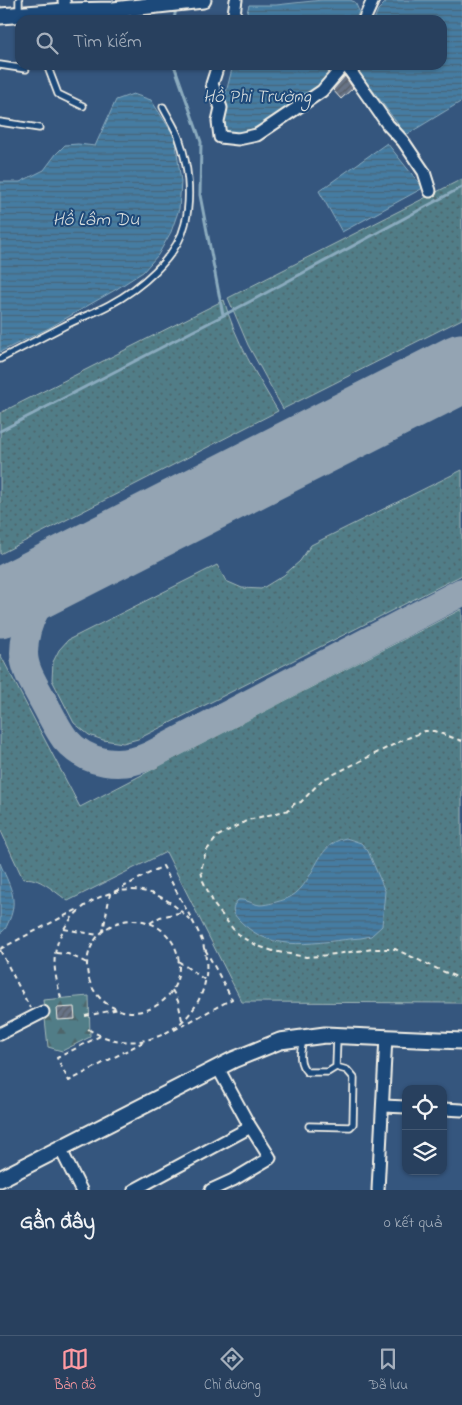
<!DOCTYPE html>
<html lang="vi">
<meta charset="utf-8">
<style>
:root{--surface:#28405e;--page:#344b67;--text:#f1f3f6;--muted:#a5afbc;--line:#445973;--accent:#ff9aa2}
body{margin:0;font-family:"Indie Flower",sans-serif;background:var(--page);color:var(--text)}
.controls{position:absolute;right:15px;bottom:15px;display:grid;overflow:hidden;border-radius:10px;box-shadow:0 1px 4px #0004}
.controls button{width:45px;height:45px;display:grid;place-items:center;padding:0;border:0;border-bottom:1px solid var(--line);background:var(--surface);color:var(--text);font:25px sans-serif}
.list{margin:0;padding:0;list-style:none}
h2{display:flex;justify-content:space-between;align-items:center;height:65px;margin:0;padding:0 20px;font-size:21px}
h2 small{font-size:16px;font-weight:400;color:var(--muted)}
.icon{flex:none;width:28px;height:28px;fill:none;stroke:currentColor;stroke-width:2;stroke-linecap:round;stroke-linejoin:round}
.map{position:relative;flex:none;width:462px;height:1190px;overflow:hidden}
.search{position:absolute;background:var(--surface);box-shadow:0 1px 4px #0004;left:15px;right:15px;top:15px;height:55px;display:flex;align-items:center;gap:12px;box-sizing:border-box;padding:0 18px;border-radius:15px;color:var(--muted);font-size:19px}
.sheet{height:145px;background:var(--surface)}
nav{display:flex;justify-content:space-around;align-items:center;box-sizing:border-box;height:70px;border-top:1px solid var(--line);background:var(--surface);font-size:14px;color:var(--muted)}
nav a{display:grid;justify-items:center;gap:2px}
nav .on{color:var(--accent)}
.map>svg:first-child{display:block}
.grass{fill:url(#grass-dots);stroke:#a2b7b8}
.forest{fill:url(#forest-firs);stroke:#a2b7b8}
.water{fill:url(#water-rules);stroke:#8babbe}
.lines{fill:none;stroke-linecap:round;stroke-linejoin:round}
.stream{stroke:#8babbe;stroke-width:3}
.taxiway{stroke:#94a4b3;stroke-width:28}
.runway{stroke:#94a4b3;stroke-width:69}
.building{fill:url(#building-hatch);stroke:#f4f1e8}
.lane-casing{stroke:#f4f1e8;stroke-width:9}
.street-casing{stroke:#f4f1e8;stroke-width:15}
.secondary-casing{stroke:#f4f1e8;stroke-width:19}
.path{stroke:#f4f1e8;stroke-width:2;stroke-dasharray:5 4;stroke-linecap:butt}
.lane{stroke:#1f4a7a;stroke-width:5.5}
.street{stroke:#1f4a7a;stroke-width:11}
.secondary{stroke:#1f4a7a;stroke-width:15}
.labels{text-anchor:middle;stroke-width:4;stroke-linejoin:round;paint-order:stroke}
.water-label{font-size:19px;font-style:italic;fill:#dadfde;stroke:#1f4a7a}
</style>
<div class="map">
<svg width="462" height="1190" viewBox="0 0 462 1190">
<defs>
<pattern id="grass-dots" width="8" height="8" patternUnits="userSpaceOnUse" patternTransform="scale(1.25)"><rect width="8" height="8" fill="#517d87"/><path d="M2 2h.1M6 6h.1" fill="none" stroke="#4d656a" stroke-width="1.8" stroke-linecap="round"/></pattern>
<pattern id="forest-firs" width="22" height="20" patternUnits="userSpaceOnUse" patternTransform="scale(1.25)"><rect width="22" height="20" fill="#517d87"/><path d="M5 1l3.5 6h-7zM16 11l3.5 6h-7z" fill="#4d656a"/></pattern>
<pattern id="water-rules" width="6" height="5" patternUnits="userSpaceOnUse" patternTransform="scale(1.25)"><rect width="6" height="5" fill="#457ca2"/><path d="M0 2.5h6" fill="none" stroke="#476579"/></pattern>
<pattern id="building-hatch" width="6" height="6" patternUnits="userSpaceOnUse" patternTransform="scale(1.25)"><rect width="6" height="6" fill="#677386"/><path d="M-1 1l2-2M0 6l6-6M5 7l2-2" fill="none" stroke="#585e66"/></pattern>
</defs>
<rect width="100%" height="100%" fill="#35567e"/>
<filter id="ink" filterUnits="userSpaceOnUse"><feTurbulence type="fractalNoise" baseFrequency=".02" numOctaves="2"/><feDisplacementMap in="SourceGraphic" scale="10" xChannelSelector="R" yChannelSelector="G"/><feConvolveMatrix kernelMatrix="1 2 1 2 8 2 1 2 1" color-interpolation-filters="sRGB"/></filter>
<g filter="url(#ink)">
<g class="grass">
<polygon points="462,179 462,319 283,409 248,345 228,298"/>
<path d="M224 300C235 340 257 376 278 411L0 554V413Z"/>
<polygon points="462,470 462,575 138,739 123,743 103,740 89,735 74,723 52,680 53,662 59,650 68,640 217,565 226,581 242,588 261,589 284,575 300,561 311,545"/>
<path d="M462 609V1003L242 1002 166 852 68 901C56 893 38 875 23 879L0 829V654L80 807Z"/>
</g>
<polygon class="forest" points="89,996 90,1037 62,1051 48,1047 43,1000"/>
<g class="water">
<polygon points="322,0 350,0 355,2 359,11 356,20 245,20 249,5 276,5"/>
<polygon points="388,0 462,0 462,101 406,135 354,65 442,65 442,20 374,20 378,10"/>
<polygon points="233,65 339,65 325,87 269,123 258,126 239,135 223,135 219,120"/>
<polygon points="133,94 151,100 175,137 181,182 179,209 171,232 158,255 143,272 115,290 49,328 0,352 0,182 20,182 44,170 56,154 65,145 78,144 95,146 116,100"/>
<polygon points="387,143 423,188 342,232 319,191"/>
<path d="M346 838 361 843 368 851 385 891 382 926 371 936 361 938C318 941 273 956 239 920 232 913 231 907 238 900 246 899 252 904 260 905 267 905 280 901 286 899 316 887 313 844 346 838Z"/>
<path d="M0 863C9 885 19 898 9 921 6 927 6 930 0 933Z"/>
</g>
<g class="lines">
<g class="stream">
<polyline points="174,20 176,8"/>
<polyline points="174,65 201,142 200,195 223,315"/>
<polyline points="0,431 251,301 462,187"/>
</g>
<path class="taxiway" d="M65 570C44 595 24 618 24 653 24 670 35 685 42 699 49 711 56 727 65 739 87 765 121 769 151 755L462 592"/>
<polyline class="runway" points="0,603 462,368"/>
</g>
<g class="building">
<polygon points="345,76 353,88 341,99 333,90"/>
<polygon points="74,1007 75,1019 58,1020 57,1008"/>
</g>
<g class="lines">
<defs>
<g id="lane">
<polyline points="19,0 19,14"/>
<polyline points="0,65 26,69"/>
<polyline points="47,65 58,94 83,106"/>
<polyline points="0,122 39,128"/>
<path d="M0 359C21 348 43 337 64 326 79 318 94 313 109 305 139 289 177 258 185 224 192 196 188 164 179 138 175 127 168 117 163 107"/>
<path d="M303 1039C301 1051 297 1062 307 1072H328L336 1067 337 1037"/>
<polyline points="309,1126 350,1127 353,1124 354,1078 347,1070 336,1067"/>
</g>
<g id="street">
<polyline points="64,0 65,11"/>
<polyline points="233,20 236,0"/>
<polyline points="364,20 373,0"/>
<polyline points="218,65 212,84 221,108 218,121 220,137 238,139 257,135 322,91 344,65"/>
<polyline points="346,65 388,125 403,141 424,172 430,191"/>
<polyline points="0,1034 43,1012"/>
<polyline points="383,1106 406,1107"/>
<polyline points="443,1109 462,1110"/>
<polyline points="60,1148 81,1190"/>
<polyline points="134,1190 247,1129 248,1123 218,1068"/>
<polyline points="211,1190 233,1180 270,1158 248,1123"/>
<polyline points="378,1190 386,1037"/>
</g>
<g id="secondary">
<polyline points="0,16 65,11 113,10 203,0"/>
<polyline points="0,1179 233,1060 280,1041 325,1035 462,1041"/>
</g>
</defs>
<use href="#lane" class="lane-casing"/>
<use href="#street" class="street-casing"/>
<use href="#secondary" class="secondary-casing"/>
<g class="path">
<polyline points="462,741 434,731 425,731 403,740 322,780 301,802 294,804 289,810 248,820 218,836 206,851 201,870 203,881 215,906 233,929 243,938 258,946 273,951 306,957 320,956 373,949 395,949 442,971 462,979"/>
<circle cx="133" cy="966" r="46"/>
<polyline points="150,923 160,917 183,912"/>
<polyline points="64,929 98,935"/>
<polyline points="0,949 80,908"/>
<polyline points="0,950 30,1008"/>
<polyline points="56,953 68,954 87,963"/>
<polyline points="178,961 205,980"/>
<polyline points="172,990 178,1001 182,1020"/>
<path d="M61 998C57 982 52 966 56 949 65 907 116 878 156 895 171 901 181 911 192 922"/>
<polyline points="85,1016 119,1009"/>
<path d="M88 1029C146 1066 221 1016 204 948 202 937 195 926 190 916 181 900 172 883 163 866L110 894 103 931"/>
<polyline points="174,1030 232,999 205,949"/>
<polyline points="100,1036 57,1058 69,1081 143,1042"/>
</g>
<use href="#lane" class="lane"/>
<use href="#street" class="street"/>
<use href="#secondary" class="secondary"/>
</g>
</g>
<g class="labels">
<g class="water-label">
<text x="257" y="102">Hồ Phi Trường</text>
<text x="96" y="225">Hồ Lâm Du</text>
</g>
</g>
</svg>
<div class="controls">
<button><svg class="icon" aria-label="locate" viewBox="0 0 24 24"><circle cx="12" cy="12" r="6"/><path d="M12 2v4M12 18v4M2 12h4M18 12h4"/></svg></button>
<button><svg class="icon" aria-label="layers" viewBox="0 0 24 24"><path d="M12 4l9 5-9 5-9-5zM3 14l9 5 9-5"/></svg></button>
</div>
<div class="search"><svg class="icon" aria-label="search" viewBox="0 0 24 24"><circle cx="10" cy="10" r="6"/><path d="M15 15l6 6"/></svg>Tìm kiếm</div>
</div>
<section class="sheet">
<h2>Gần đây<small>0 kết quả</small></h2>
<ul class="list">
</ul>
</section>
<nav>
<a class="on"><svg class="icon" aria-label="map" viewBox="0 0 24 24"><path d="M3 6l6-2 6 2 6-2v14l-6 2-6-2-6 2zM9 4v14M15 6v14"/></svg>Bản đồ</a>
<a><svg class="icon" aria-label="directions" viewBox="0 0 24 24"><path d="M12 3l9 9-9 9-9-9zM9 14v-3h6M13 9l2 2-2 2"/></svg>Chỉ đường</a>
<a><svg class="icon" aria-label="saved" viewBox="0 0 24 24"><path d="M7 4h10v16l-5-4-5 4z"/></svg>Đã lưu</a>
</nav>
